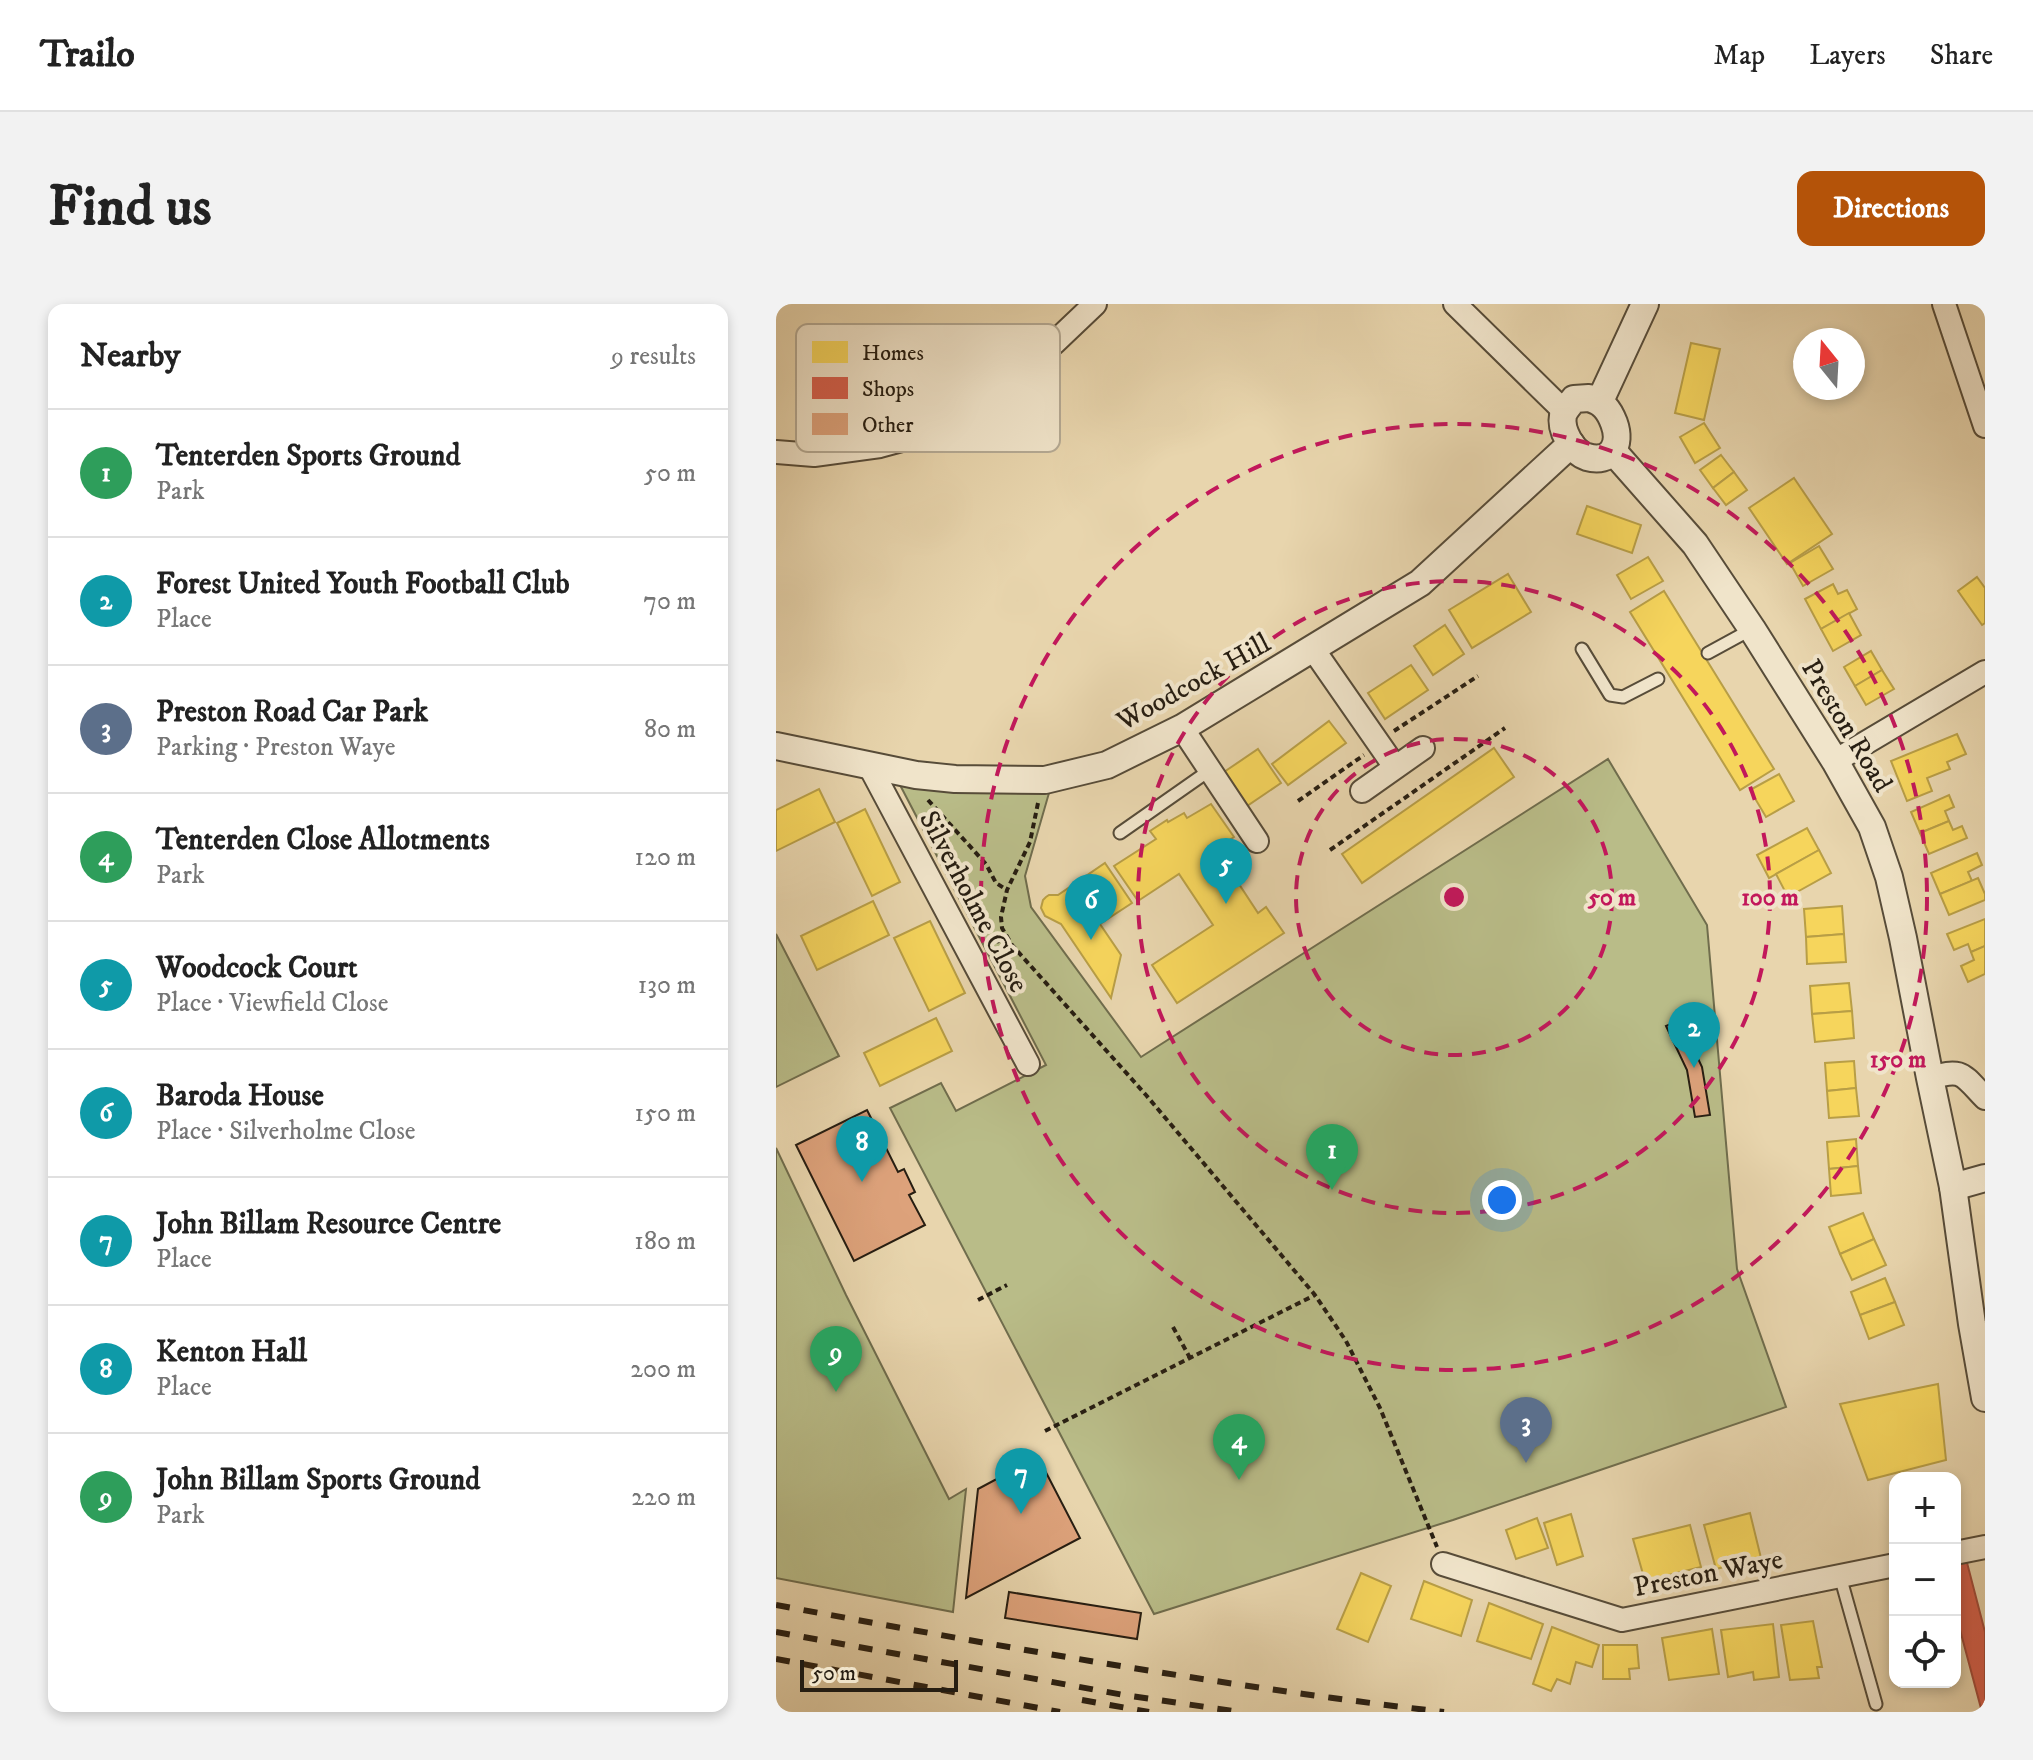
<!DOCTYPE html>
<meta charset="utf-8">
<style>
:root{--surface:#fff;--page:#f2f2f2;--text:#222;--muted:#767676;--line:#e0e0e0;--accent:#b45309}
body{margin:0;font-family:"IM FELL DW Pica",serif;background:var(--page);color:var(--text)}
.controls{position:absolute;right:24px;bottom:24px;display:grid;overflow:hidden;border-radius:16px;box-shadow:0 4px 12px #0003}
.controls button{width:72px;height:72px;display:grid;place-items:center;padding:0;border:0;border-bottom:2px solid var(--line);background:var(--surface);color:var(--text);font:40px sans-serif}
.compass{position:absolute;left:1017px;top:24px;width:72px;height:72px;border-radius:50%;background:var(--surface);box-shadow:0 4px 12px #0003;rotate:342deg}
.scale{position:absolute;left:24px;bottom:20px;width:158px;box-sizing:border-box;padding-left:8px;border:4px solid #271e12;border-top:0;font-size:22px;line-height:28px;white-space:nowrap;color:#271e12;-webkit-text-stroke:6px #f0e4ca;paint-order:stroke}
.you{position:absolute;left:726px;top:896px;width:28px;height:28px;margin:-20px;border:6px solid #fff;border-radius:50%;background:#1a73e8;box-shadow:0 0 0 12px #1a73e833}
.badge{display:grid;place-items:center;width:52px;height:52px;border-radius:50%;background:var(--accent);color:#fff;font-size:26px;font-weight:700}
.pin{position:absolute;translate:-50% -66px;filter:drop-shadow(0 2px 4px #0008)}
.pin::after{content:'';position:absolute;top:42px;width:28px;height:24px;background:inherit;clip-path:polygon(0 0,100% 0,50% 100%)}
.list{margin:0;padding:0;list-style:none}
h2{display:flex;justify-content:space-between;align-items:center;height:104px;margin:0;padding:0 32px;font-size:34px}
h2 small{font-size:26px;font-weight:400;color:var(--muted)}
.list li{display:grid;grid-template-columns:52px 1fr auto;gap:24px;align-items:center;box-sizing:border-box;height:128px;padding:0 32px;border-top:2px solid var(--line)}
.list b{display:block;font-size:30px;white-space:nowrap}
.list p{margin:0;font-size:26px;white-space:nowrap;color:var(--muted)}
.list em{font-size:26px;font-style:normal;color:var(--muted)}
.icon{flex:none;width:44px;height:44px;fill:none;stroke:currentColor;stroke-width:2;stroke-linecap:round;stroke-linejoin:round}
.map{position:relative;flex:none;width:1209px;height:1408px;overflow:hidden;border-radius:16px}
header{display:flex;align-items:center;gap:48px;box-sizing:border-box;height:112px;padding:0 40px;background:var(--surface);border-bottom:2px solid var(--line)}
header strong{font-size:38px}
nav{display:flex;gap:44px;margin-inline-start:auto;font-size:28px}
.intro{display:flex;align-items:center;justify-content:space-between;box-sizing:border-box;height:192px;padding:0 48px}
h1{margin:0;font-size:56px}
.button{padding:20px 36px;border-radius:16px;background:var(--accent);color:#fff;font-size:28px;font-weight:700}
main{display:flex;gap:48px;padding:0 48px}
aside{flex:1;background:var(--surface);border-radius:16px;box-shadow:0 4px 12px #0003}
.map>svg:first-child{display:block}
.green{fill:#b9bc88;stroke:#706d4d;stroke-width:2}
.homes{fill:#f6d55c;stroke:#b89e46;stroke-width:2}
.shops{fill:#d6604d;stroke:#a24c3b;stroke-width:2}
.building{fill:#dda27b;stroke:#271e12;stroke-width:2}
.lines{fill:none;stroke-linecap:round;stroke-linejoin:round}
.service-casing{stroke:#574c39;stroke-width:15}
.minor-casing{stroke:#574c39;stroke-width:26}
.tertiary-casing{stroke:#574c39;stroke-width:30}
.path{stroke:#271e12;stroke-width:4;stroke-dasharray:6 4;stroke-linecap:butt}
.service{stroke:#f0e4ca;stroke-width:11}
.minor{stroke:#f0e4ca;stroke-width:22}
.tertiary{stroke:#f0e4ca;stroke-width:26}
.rail{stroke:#271e12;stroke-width:6;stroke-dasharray:14 14;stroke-linecap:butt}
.ring{fill:none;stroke:#c2185b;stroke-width:4;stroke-dasharray:14 10}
.labels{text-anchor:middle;stroke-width:8;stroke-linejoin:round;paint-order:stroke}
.street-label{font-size:28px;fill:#271e12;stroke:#f0e4ca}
.key{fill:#f0e4ca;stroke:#b4a993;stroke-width:2}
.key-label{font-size:22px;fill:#271e12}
.centre{fill:#c2185b;stroke:#f0e4ca;stroke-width:4}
.ring-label{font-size:24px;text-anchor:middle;font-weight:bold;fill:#c2185b;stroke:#f0e4ca;stroke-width:8;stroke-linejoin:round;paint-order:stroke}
</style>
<header>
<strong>Trailo</strong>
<nav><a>Map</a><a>Layers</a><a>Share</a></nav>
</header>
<div class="intro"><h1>Find us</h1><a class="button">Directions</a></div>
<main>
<aside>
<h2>Nearby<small>9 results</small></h2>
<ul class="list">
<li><span class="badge" style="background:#2e9e5b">1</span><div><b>Tenterden Sports Ground</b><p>Park</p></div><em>50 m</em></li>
<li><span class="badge" style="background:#0f9aa8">2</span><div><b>Forest United Youth Football Club</b><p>Place</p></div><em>70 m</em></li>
<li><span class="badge" style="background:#5c6f8a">3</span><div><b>Preston Road Car Park</b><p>Parking · Preston Waye</p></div><em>80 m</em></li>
<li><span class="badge" style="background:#2e9e5b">4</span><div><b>Tenterden Close Allotments</b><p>Park</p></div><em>120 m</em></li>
<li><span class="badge" style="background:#0f9aa8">5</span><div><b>Woodcock Court</b><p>Place · Viewfield Close</p></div><em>130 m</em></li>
<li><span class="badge" style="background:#0f9aa8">6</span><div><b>Baroda House</b><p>Place · Silverholme Close</p></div><em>150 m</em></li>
<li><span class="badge" style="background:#0f9aa8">7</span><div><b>John Billam Resource Centre</b><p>Place</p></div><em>180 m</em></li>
<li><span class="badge" style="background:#0f9aa8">8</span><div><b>Kenton Hall</b><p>Place</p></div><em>200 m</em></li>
<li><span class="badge" style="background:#2e9e5b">9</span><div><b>John Billam Sports Ground</b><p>Park</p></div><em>220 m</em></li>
</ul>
</aside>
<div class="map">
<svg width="1209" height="1408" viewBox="0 0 1209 1408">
<rect width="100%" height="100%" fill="#e8d5ad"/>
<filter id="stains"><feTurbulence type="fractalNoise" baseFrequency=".0025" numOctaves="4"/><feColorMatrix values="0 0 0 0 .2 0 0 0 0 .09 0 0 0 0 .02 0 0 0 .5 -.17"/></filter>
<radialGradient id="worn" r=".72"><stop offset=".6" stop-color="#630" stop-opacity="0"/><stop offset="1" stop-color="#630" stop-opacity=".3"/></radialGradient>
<g class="green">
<polygon points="832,455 931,621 961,965 1010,1103 677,1216 378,1310 114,804 165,779 180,807 270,761 123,479 273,489 249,572 255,603 365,753"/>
<polygon points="0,630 63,752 0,783"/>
<polygon points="0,844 70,991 173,1195 190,1185 177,1308 0,1274"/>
</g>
<g class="homes">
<polygon points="915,39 944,45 928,116 899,109"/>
<polygon points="928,119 944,144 919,159 904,133"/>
<polygon points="945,151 958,168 937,184 924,166"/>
<polygon points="958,168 971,186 950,201 937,184"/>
<polygon points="1018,174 1056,230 1011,260 973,204"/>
<polygon points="811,202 865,221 856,249 801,230"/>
<polygon points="1043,242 1057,265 1027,282 1014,259"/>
<polygon points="872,253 887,277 855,295 841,271"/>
<polygon points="732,270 755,308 696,344 673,306"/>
<polygon points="1201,273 1209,284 1209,319 1206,321 1182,287"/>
<polygon points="1057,280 1062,290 1071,286 1081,305 1045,325 1029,295"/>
<polygon points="888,287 998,465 964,486 854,308"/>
<polygon points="1073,309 1085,331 1057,347 1045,325"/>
<polygon points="669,321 688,350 657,371 638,342"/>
<polygon points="1095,347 1106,366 1079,382 1068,363"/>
<polygon points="635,361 652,386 609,415 592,389"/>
<polygon points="1106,366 1118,385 1090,401 1079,382"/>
<polygon points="553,417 570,439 512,481 496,460"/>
<polygon points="1181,430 1190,450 1171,458 1174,465 1151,474 1156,487 1131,497 1115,457"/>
<polygon points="718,444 738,473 586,579 566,550"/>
<polygon points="482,445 505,479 471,502 448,468"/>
<polygon points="1003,470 1018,497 990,513 974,486"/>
<polygon points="43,485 59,518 0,547 0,506"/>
<polygon points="1173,491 1178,503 1169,507 1173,517 1144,529 1135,508"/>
<polygon points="435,500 458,533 440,545 482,609 490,603 508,629 401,699 376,661 437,621 403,570 362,597 338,562 380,535 374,527 391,516 392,518 408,509 411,514"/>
<polygon points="89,505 124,578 96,592 61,519"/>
<polygon points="1173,517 1177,526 1186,522 1191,534 1153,550 1144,529"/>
<polygon points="1031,524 1043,546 993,574 981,551"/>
<polygon points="1043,546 1055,569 1012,593 1000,570"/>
<polygon points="1201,549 1206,561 1192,568 1196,577 1164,590 1155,569"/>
<polygon points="329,559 356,599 324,620 345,651 335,694 285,620 269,612 265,604 267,596 270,593 273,591 282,591"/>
<polygon points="1202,574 1209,590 1209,596 1173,611 1164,590"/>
<polygon points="97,597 113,631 41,666 25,632"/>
<polygon points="1066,602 1068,630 1030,633 1028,605"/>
<polygon points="1209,615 1209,642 1195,648 1192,640 1178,646 1171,630"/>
<polygon points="154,617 189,689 153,707 118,634"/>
<polygon points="1068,630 1070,658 1031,660 1030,633"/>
<polygon points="1209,642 1209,670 1192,678 1185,662 1198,656 1195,648"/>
<polygon points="1073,679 1076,707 1036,710 1034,682"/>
<polygon points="1076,707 1078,734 1039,738 1036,710"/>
<polygon points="160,714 176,747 104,782 88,749"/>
<polygon points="1078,757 1080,784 1051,787 1049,759"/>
<polygon points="1080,784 1083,812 1053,814 1051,787"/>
<polygon points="1080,835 1082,862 1053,865 1051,838"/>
<polygon points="1082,862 1085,889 1055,892 1053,865"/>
<polygon points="1087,909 1098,935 1064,950 1053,923"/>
<polygon points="1098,935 1110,961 1076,976 1064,950"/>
<polygon points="1109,974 1119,998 1084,1011 1075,988"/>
<polygon points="1119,998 1128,1021 1093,1035 1084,1011"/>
<polygon points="1162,1080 1170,1156 1092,1176 1064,1100"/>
<polygon points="974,1209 985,1254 940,1265 928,1221"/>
<polygon points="795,1210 807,1252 781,1261 768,1219"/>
<polygon points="761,1214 772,1244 740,1255 730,1226"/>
<polygon points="914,1221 925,1263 869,1277 857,1235"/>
<polygon points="585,1269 615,1282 592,1338 561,1325"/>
<polygon points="648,1277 696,1296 685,1332 635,1315"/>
<polygon points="713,1299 767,1320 755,1355 701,1337"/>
<polygon points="1037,1317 1046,1363 1041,1363 1043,1374 1014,1376 1005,1321"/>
<polygon points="997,1320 1003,1373 978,1376 977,1368 952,1373 945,1326"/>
<polygon points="776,1323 823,1341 816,1363 800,1358 794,1380 781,1375 775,1387 757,1380"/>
<polygon points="936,1325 943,1370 893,1376 886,1334"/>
<polygon points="827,1341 861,1341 863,1364 853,1365 854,1375 827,1375"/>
</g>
<polygon class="shops" points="1189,1251 1209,1328 1209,1408 1206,1408 1179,1307 1179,1254"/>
<g class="building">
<polygon points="904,716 926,763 934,811 919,813 911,766 890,722"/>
<polygon points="91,806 122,868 128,865 139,888 133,891 149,921 78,957 20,841"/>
<polygon points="262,1153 304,1234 190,1294 202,1185"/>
<polygon points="233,1288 365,1309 361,1335 229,1314"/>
</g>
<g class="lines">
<defs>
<g id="service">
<polyline points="806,345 834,391 847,393 882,375"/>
<polyline points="932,349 976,325"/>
<polyline points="344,529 434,466"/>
<polyline points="1064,1272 1100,1400"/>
</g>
<g id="minor">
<polyline points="679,0 788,107"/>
<polyline points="1168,0 1209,122"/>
<polyline points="0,148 38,151 104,142 163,126 218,87 278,39 319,0"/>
<polyline points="537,345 619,463"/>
<polyline points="406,424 481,537"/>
<polyline points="1059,457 1209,368"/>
<polyline points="94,463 252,760"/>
<polyline points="586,487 647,444"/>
<path d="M1154 774C1187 764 1186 770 1209 794"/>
<polyline points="1179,1249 1209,1243"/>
<polyline points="667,1260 846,1316 1119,1261"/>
</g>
<g id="tertiary">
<path d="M813 94C827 98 833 106 838 119 846 141 835 160 811 153 796 148 784 126 787 111 789 105 794 100 798 95Z"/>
<polyline points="824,97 869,0"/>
<polyline points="837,147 919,240 976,325 1059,457 1096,523 1113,573 1127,634 1154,774 1177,883 1196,1020 1209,1094"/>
<polyline points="0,442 140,471 179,475 269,476 331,461 406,424 644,279 795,140"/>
<polyline points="1177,883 1209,874"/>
</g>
</defs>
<use href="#service" class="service-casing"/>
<use href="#minor" class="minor-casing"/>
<use href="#tertiary" class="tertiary-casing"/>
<g class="path">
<polyline points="618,427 702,372"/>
<polyline points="152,496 210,560 220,579 231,586"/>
<polyline points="522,497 588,451"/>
<polyline points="262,499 254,538 231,586 225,613 226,624 236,641 370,791 539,991 570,1037 604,1104 661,1243"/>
<polyline points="554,546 729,424"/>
<polyline points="212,643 231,632"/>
<polyline points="202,996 231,981"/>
<polyline points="397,1023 414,1054"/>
<polyline points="269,1127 539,991"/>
</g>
<use href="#service" class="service"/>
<use href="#minor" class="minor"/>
<use href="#tertiary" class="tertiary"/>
<g class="rail">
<path d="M0 1301C222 1342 444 1382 668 1408"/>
<polyline points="0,1328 348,1391 464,1408"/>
<polyline points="0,1355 284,1408"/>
<polyline points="306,1396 373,1408"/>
</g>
</g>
<g class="ring">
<circle cx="678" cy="593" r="158"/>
<circle cx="678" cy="593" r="316"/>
<circle cx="678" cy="593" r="473"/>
</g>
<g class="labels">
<g class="street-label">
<text transform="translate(417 377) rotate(-29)" y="10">Woodcock Hill</text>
<text transform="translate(1072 421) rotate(59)" y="10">Preston Road</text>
<text transform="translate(199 597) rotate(62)" y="10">Silverholme Close</text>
<text transform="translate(932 1268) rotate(-11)" y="10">Preston Waye</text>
</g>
</g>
<rect x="20" y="20" width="264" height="128" rx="12" class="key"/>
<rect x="36" y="37" width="36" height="22" fill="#f6d55c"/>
<rect x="36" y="73" width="36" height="22" fill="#d6604d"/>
<rect x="36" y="109" width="36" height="22" fill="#dda27b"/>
<g class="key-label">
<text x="86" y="56">Homes</text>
<text x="86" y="92">Shops</text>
<text x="86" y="128">Other</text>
</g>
<circle cx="678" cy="593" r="12" class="centre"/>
<g class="ring-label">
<text x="836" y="601">50 m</text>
<text x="994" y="601">100 m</text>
<text x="1122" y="763">150 m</text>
</g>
<rect width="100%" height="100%" filter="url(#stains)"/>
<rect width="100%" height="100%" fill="url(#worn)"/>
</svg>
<div class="controls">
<button>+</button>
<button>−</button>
<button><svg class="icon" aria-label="locate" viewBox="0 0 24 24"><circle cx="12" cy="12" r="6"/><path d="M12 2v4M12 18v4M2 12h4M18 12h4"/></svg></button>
</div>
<svg class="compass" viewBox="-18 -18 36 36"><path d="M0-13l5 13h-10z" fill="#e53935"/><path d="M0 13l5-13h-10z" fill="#767676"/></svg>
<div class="scale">50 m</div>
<div class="you"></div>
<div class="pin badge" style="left:556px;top:886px;background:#2e9e5b">1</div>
<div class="pin badge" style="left:918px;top:764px;background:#0f9aa8">2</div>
<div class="pin badge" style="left:750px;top:1159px;background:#5c6f8a">3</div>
<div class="pin badge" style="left:463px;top:1176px;background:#2e9e5b">4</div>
<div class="pin badge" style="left:450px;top:600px;background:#0f9aa8">5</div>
<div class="pin badge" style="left:315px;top:636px;background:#0f9aa8">6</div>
<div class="pin badge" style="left:245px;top:1210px;background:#0f9aa8">7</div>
<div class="pin badge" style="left:86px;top:878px;background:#0f9aa8">8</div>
<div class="pin badge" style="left:60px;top:1088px;background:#2e9e5b">9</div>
</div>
</main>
